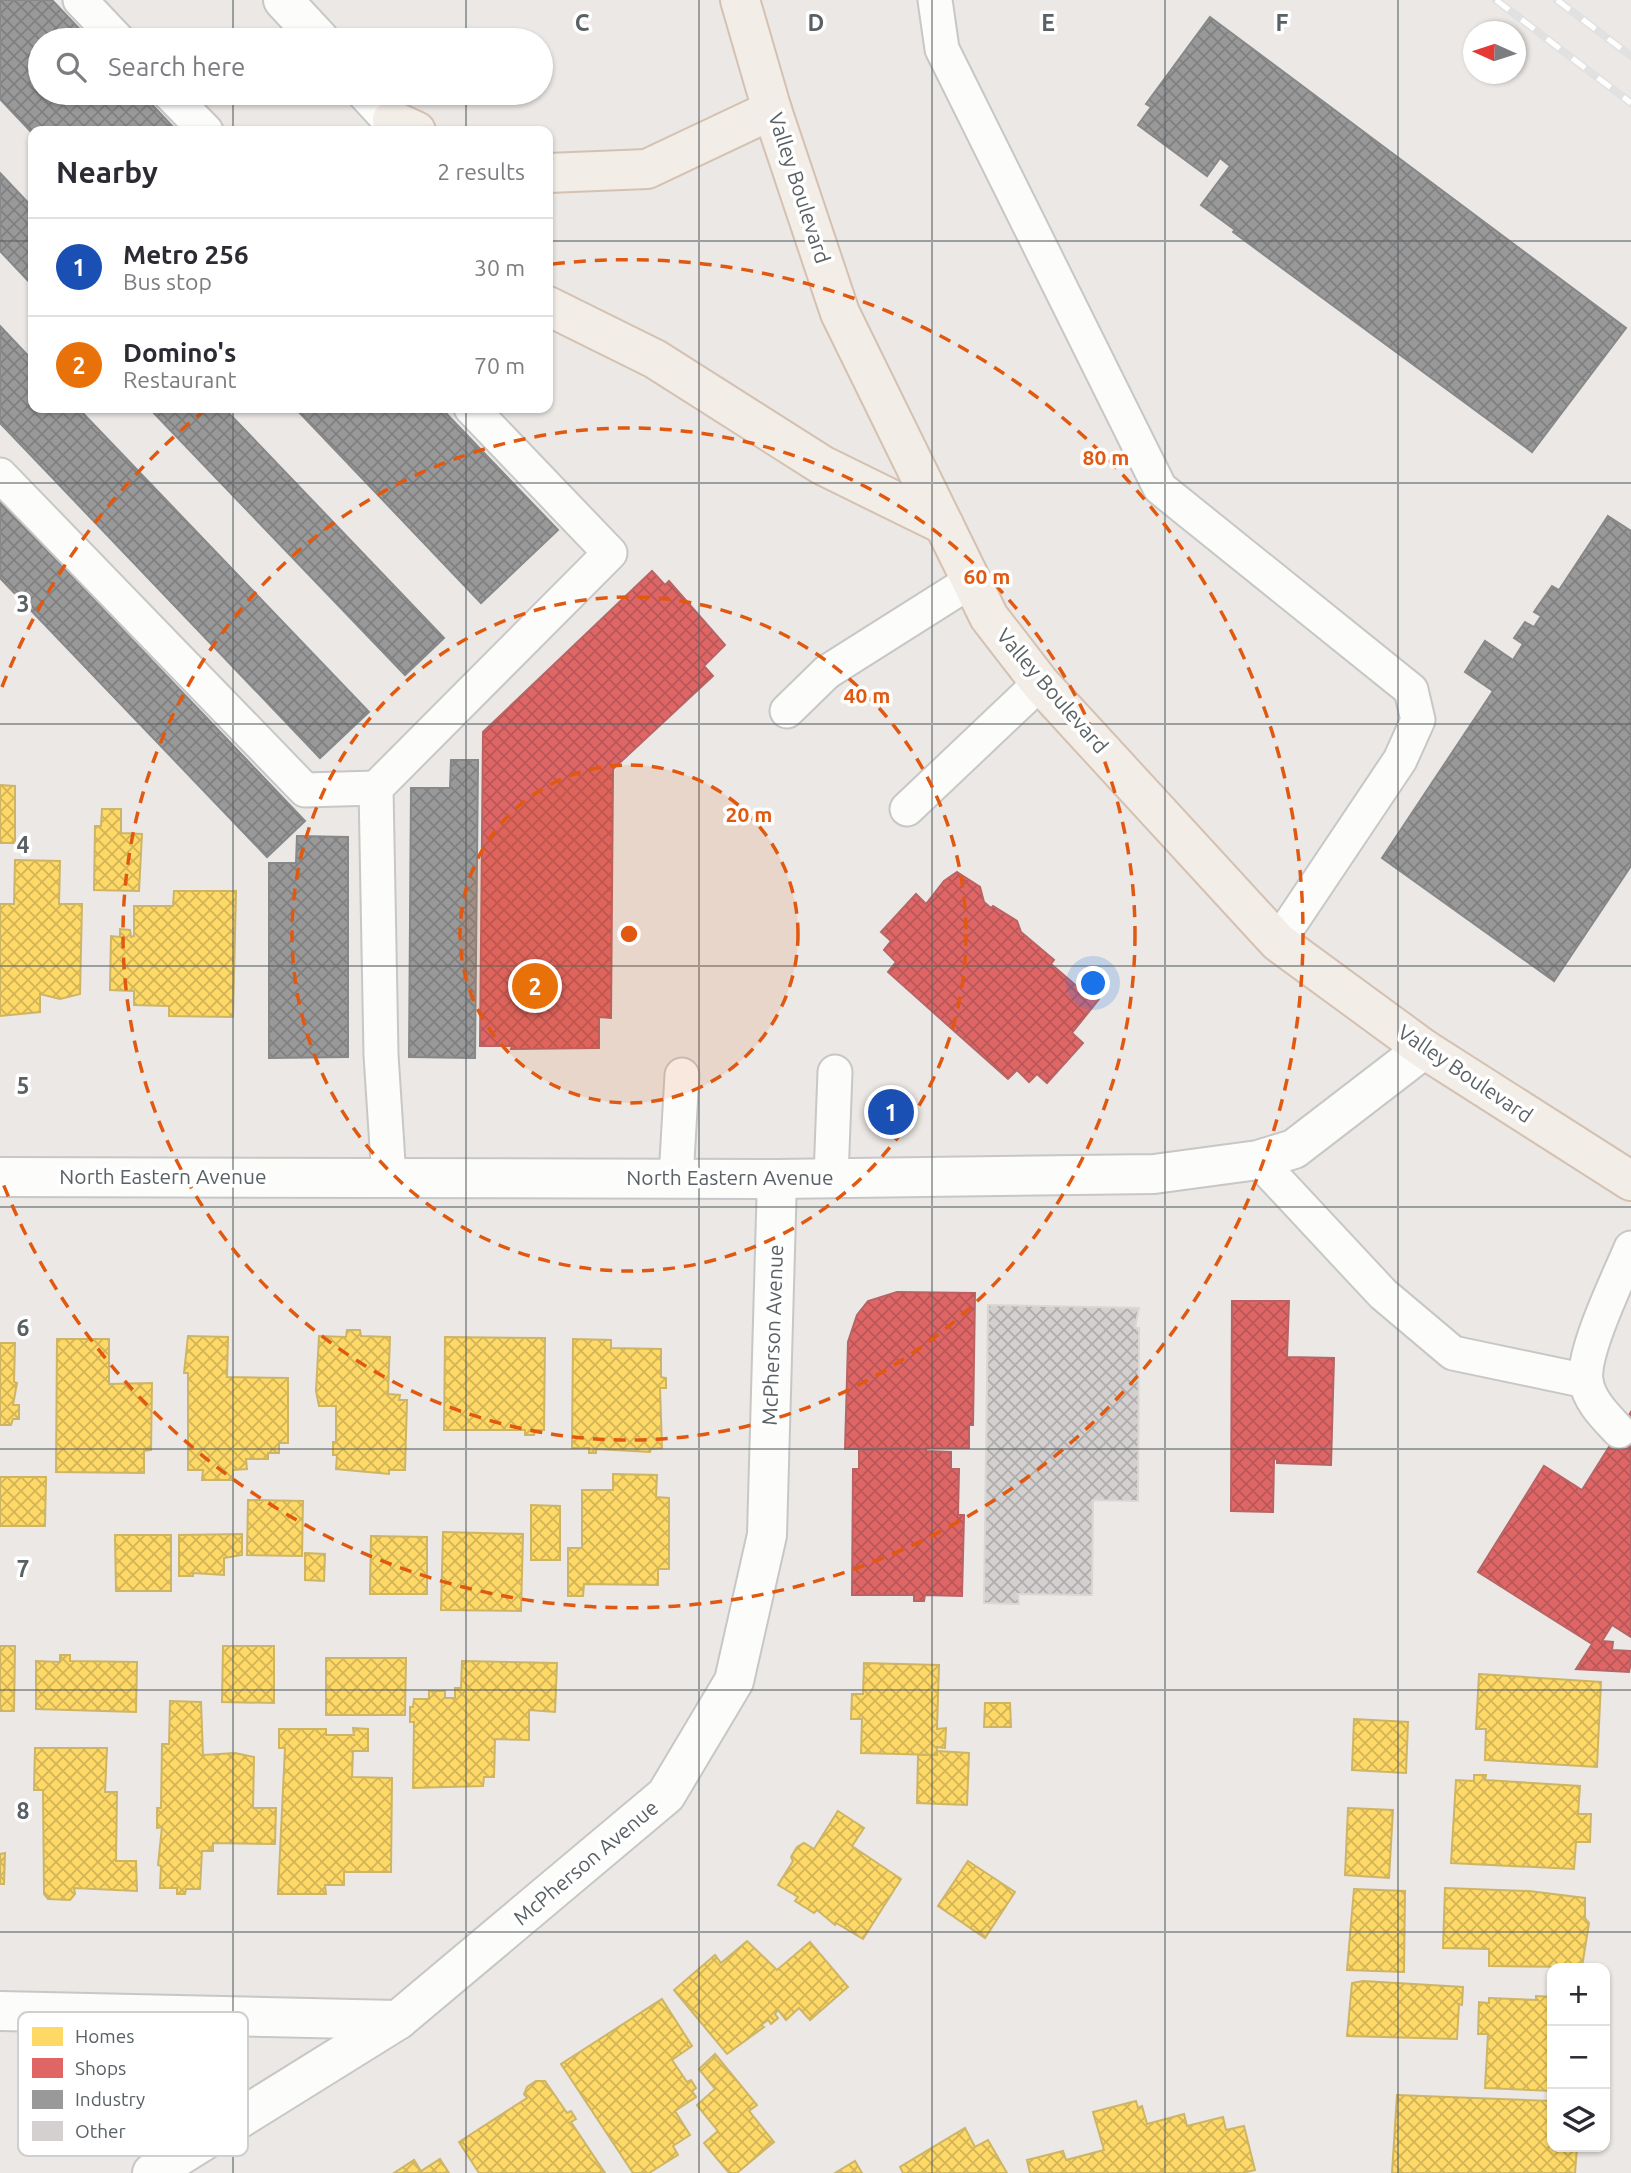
<!DOCTYPE html>
<meta charset="utf-8">
<style>
:root{--surface:#fff;--page:#f7f7f7;--text:#2b2b33;--muted:#7c7c81;--line:#e1e1e2;--accent:#0b8043}
body{margin:0;font-family:Ubuntu,sans-serif;background:var(--page);color:var(--text)}
.controls{position:absolute;right:21px;bottom:21px;display:grid;overflow:hidden;border-radius:14px;box-shadow:0 2px 5px #0004}
.controls button{width:63px;height:63px;display:grid;place-items:center;padding:0;border:0;border-bottom:2px solid var(--line);background:var(--surface);color:var(--text);font:35px sans-serif}
.compass{position:absolute;left:1463px;top:21px;width:63px;height:63px;border-radius:50%;background:var(--surface);box-shadow:0 2px 5px #0004;rotate:273deg}
.you{position:absolute;left:1094px;top:984px;width:24px;height:24px;margin:-18px;border:5px solid #fff;border-radius:50%;background:#1a73e8;box-shadow:0 0 0 10px #1a73e833}
.badge{display:grid;place-items:center;width:46px;height:46px;border-radius:50%;background:var(--accent);color:#fff;font-size:23px;font-weight:700}
.pin{position:absolute;translate:-50% -50%;border:4px solid #fff;box-shadow:0 2px 7px #0006}
.list{margin:0;padding:0;list-style:none}
h2{display:flex;justify-content:space-between;align-items:center;height:91px;margin:0;padding:0 28px;font-size:30px}
h2 small{font-size:23px;font-weight:400;color:var(--muted)}
.list li{display:grid;grid-template-columns:46px 1fr auto;gap:21px;align-items:center;box-sizing:border-box;height:98px;padding:0 28px;border-top:2px solid var(--line)}
.list b{display:block;font-size:26px;white-space:nowrap}
.list p{margin:0;font-size:23px;white-space:nowrap;color:var(--muted)}
.list em{font-size:23px;font-style:normal;color:var(--muted)}
.icon{flex:none;width:38px;height:38px;fill:none;stroke:currentColor;stroke-width:2;stroke-linecap:round;stroke-linejoin:round}
.map{position:relative;flex:none;width:1631px;height:2173px;overflow:hidden}
.search{position:absolute;background:var(--surface);box-shadow:0 2px 5px #0004;left:28px;top:28px;width:525px;height:77px;display:flex;align-items:center;gap:18px;box-sizing:border-box;padding:0 24px;border-radius:38px;color:var(--muted);font-size:26px}
.panel{position:absolute;background:var(--surface);box-shadow:0 2px 5px #0004;left:28px;top:126px;width:525px;height:287px;border-radius:14px}
.map>svg:first-child{display:block}
.homes{fill:url(#homes-cross-hatch);stroke:#ceb565;stroke-width:2}
.shops{fill:url(#shops-cross-hatch);stroke:#b86465;stroke-width:2}
.industry{fill:url(#industry-cross-hatch);stroke:#868889;stroke-width:2}
.building{fill:url(#building-cross-hatch);stroke:#dad7d4;stroke-width:2}
.lines{fill:none;stroke-linecap:round;stroke-linejoin:round}
.service-casing{stroke:#c7c7c7;stroke-width:37}
.minor-casing{stroke:#c7c7c7;stroke-width:42}
.secondary-casing{stroke:#c6c7c6;stroke-width:42}
.primary-casing{stroke:#d4c1b1;stroke-width:42}
.service{stroke:#fcfcfb;stroke-width:33}
.minor{stroke:#fcfcfb;stroke-width:38}
.secondary{stroke:#fcfcfb;stroke-width:38}
.primary{stroke:#f2ede7;stroke-width:38}
.rail-casing{stroke:#e2e1e2;stroke-width:8}
.rail{stroke:#fff;stroke-width:5;stroke-dasharray:16;stroke-linecap:butt}
.grid{fill:none;stroke:#5a6164;stroke-width:2;stroke-opacity:0.55}
.ring{fill:none;stroke:#e15910;stroke-width:3.5;stroke-dasharray:12 9}
.labels{text-anchor:middle;stroke-width:7;stroke-linejoin:round;paint-order:stroke}
.street-label{font-size:21px;fill:#5a6164;stroke:#fff}
.key{fill:#fff;stroke:#ced0d0;stroke-width:2}
.key-label{font-size:19px;fill:#5a6164}
.grid-label{font-size:23px;text-anchor:middle;font-weight:bold;fill:#5a6164;stroke:#fff;stroke-width:7;stroke-linejoin:round;paint-order:stroke}
.centre{fill:#e15910;stroke:#fff;stroke-width:3.5}
.ring-label{font-size:21px;text-anchor:middle;font-weight:bold;fill:#e15910;stroke:#fff;stroke-width:7;stroke-linejoin:round;paint-order:stroke}
</style>
<div class="map">
<svg width="1631" height="2173" viewBox="0 0 1631 2173">
<defs>
<pattern id="homes-cross-hatch" width="8" height="8" patternUnits="userSpaceOnUse" patternTransform="scale(1.75)"><rect width="8" height="8" fill="#ffd966"/><path d="M0 0l8 8M0 8l8-8" fill="none" stroke="#d1b358"/></pattern>
<pattern id="shops-cross-hatch" width="8" height="8" patternUnits="userSpaceOnUse" patternTransform="scale(1.75)"><rect width="8" height="8" fill="#e06666"/><path d="M0 0l8 8M0 8l8-8" fill="none" stroke="#b95758"/></pattern>
<pattern id="industry-cross-hatch" width="8" height="8" patternUnits="userSpaceOnUse" patternTransform="scale(1.75)"><rect width="8" height="8" fill="#999"/><path d="M0 0l8 8M0 8l8-8" fill="none" stroke="#808080"/></pattern>
<pattern id="building-cross-hatch" width="8" height="8" patternUnits="userSpaceOnUse" patternTransform="scale(1.75)"><rect width="8" height="8" fill="#d3d0cf"/><path d="M0 0l8 8M0 8l8-8" fill="none" stroke="#aeacac"/></pattern>
</defs>
<rect width="100%" height="100%" fill="#ebe8e5"/>
<g class="homes">
<polygon points="0,785 15,786 15,843 0,843"/>
<polygon points="102,809 121,809 121,833 142,834 139,891 94,890 95,826 101,826"/>
<polygon points="15,860 60,861 59,904 82,904 80,994 60,999 40,994 40,1012 0,1016 0,904 14,904"/>
<polygon points="174,891 236,891 233,1017 169,1016 169,1006 134,1005 134,991 110,990 111,936 120,937 120,929 130,930 131,937 134,936 134,906 173,906"/>
<polygon points="347,1330 360,1330 361,1336 390,1337 388,1394 400,1395 399,1400 407,1400 405,1470 389,1470 389,1474 336,1469 337,1455 333,1455 333,1442 336,1442 336,1406 319,1406 316,1391 319,1336 346,1337"/>
<polygon points="188,1336 228,1337 227,1377 288,1378 288,1443 279,1443 279,1453 268,1453 268,1459 246,1459 247,1469 233,1470 233,1480 202,1480 203,1470 188,1470 188,1373 184,1373"/>
<polygon points="445,1337 545,1338 544,1430 535,1430 534,1435 525,1435 525,1430 444,1430"/>
<polygon points="57,1339 109,1339 109,1384 152,1383 151,1450 144,1451 144,1473 56,1472"/>
<polygon points="573,1339 611,1340 611,1348 661,1349 661,1377 666,1378 666,1388 660,1388 662,1448 651,1449 650,1452 596,1449 596,1453 589,1453 589,1448 572,1448"/>
<polygon points="0,1343 15,1343 14,1382 17,1383 13,1405 19,1405 19,1419 13,1419 11,1425 0,1425"/>
<polygon points="613,1474 657,1475 656,1497 669,1498 669,1569 658,1569 658,1585 584,1584 583,1596 568,1596 568,1548 582,1548 582,1490 613,1490"/>
<polygon points="0,1477 46,1477 45,1526 0,1526"/>
<polygon points="248,1500 303,1501 302,1556 247,1555"/>
<polygon points="531,1505 560,1506 560,1560 531,1560"/>
<polygon points="443,1532 523,1534 521,1611 441,1610"/>
<polygon points="242,1534 242,1555 224,1558 224,1575 193,1573 193,1576 179,1576 179,1535"/>
<polygon points="115,1535 171,1535 171,1591 116,1591"/>
<polygon points="371,1536 427,1537 427,1594 370,1594"/>
<polygon points="305,1553 325,1554 324,1581 305,1580"/>
<polygon points="0,1646 15,1646 14,1711 0,1711"/>
<polygon points="223,1646 274,1646 274,1703 222,1702"/>
<polygon points="60,1655 70,1655 70,1661 137,1662 136,1712 36,1709 36,1661 60,1662"/>
<polygon points="326,1658 406,1658 405,1715 326,1715"/>
<polygon points="462,1661 557,1663 555,1712 529,1710 529,1740 495,1739 494,1777 484,1777 483,1786 413,1788 414,1722 410,1722 410,1707 413,1707 414,1699 429,1699 429,1691 445,1691 445,1698 455,1698 455,1688 461,1688"/>
<polygon points="864,1663 939,1665 937,1729 946,1728 945,1748 937,1747 937,1755 861,1753 862,1719 851,1719 852,1694 863,1694"/>
<polygon points="1479,1674 1601,1682 1597,1767 1485,1760 1486,1729 1476,1729"/>
<polygon points="170,1701 201,1702 203,1755 235,1753 254,1757 253,1808 276,1808 275,1844 213,1843 213,1851 202,1851 200,1889 186,1889 185,1894 177,1894 177,1888 160,1888 161,1866 158,1865 162,1827 157,1828 157,1808 161,1808 162,1744 169,1744"/>
<polygon points="985,1703 1010,1703 1011,1727 984,1727"/>
<polygon points="1354,1719 1408,1722 1406,1773 1352,1770"/>
<polygon points="353,1728 368,1729 368,1751 353,1751 352,1777 392,1778 391,1872 344,1872 344,1885 325,1885 326,1894 278,1894 285,1748 279,1748 279,1729 326,1729 326,1735 354,1735"/>
<polygon points="35,1748 107,1748 105,1792 117,1792 116,1861 136,1861 137,1891 74,1888 75,1894 70,1900 48,1899 44,1894 43,1790 34,1790"/>
<polygon points="937,1751 969,1753 967,1805 917,1803 918,1755 937,1755"/>
<polygon points="1474,1775 1486,1775 1485,1780 1580,1786 1578,1814 1591,1814 1590,1842 1576,1842 1574,1869 1451,1863 1456,1780 1474,1781"/>
<polygon points="1348,1808 1393,1810 1389,1878 1345,1875"/>
<polygon points="838,1811 864,1828 852,1846 901,1879 863,1939 836,1923 835,1925 817,1910 814,1913 795,1901 798,1897 778,1885 793,1861 791,1857 797,1847 804,1843 814,1849"/>
<polygon points="5,1853 4,1884 0,1884 0,1854"/>
<polygon points="968,1861 1015,1892 985,1938 938,1906"/>
<polygon points="1445,1888 1529,1891 1585,1898 1585,1918 1589,1923 1582,1967 1489,1966 1489,1949 1443,1948"/>
<polygon points="1354,1889 1405,1891 1404,1972 1347,1970"/>
<polygon points="747,1941 777,1970 810,1942 848,1987 810,2020 799,2008 786,2020 778,2010 775,2014 778,2018 771,2024 768,2020 761,2025 764,2027 727,2054 674,1990 715,1955 721,1963"/>
<polygon points="1363,1981 1463,1987 1462,2005 1459,2004 1457,2039 1347,2036 1352,1983"/>
<polygon points="1536,1996 1552,1997 1552,2091 1485,2088 1488,2034 1478,2034 1479,2002 1489,2003 1489,1998 1536,2000"/>
<polygon points="662,1999 692,2046 672,2060 687,2082 691,2080 696,2088 692,2091 696,2097 675,2111 690,2135 673,2146 678,2155 649,2173 633,2173 561,2064"/>
<polygon points="715,2054 757,2105 749,2111 774,2142 737,2173 729,2173 704,2143 718,2131 697,2105 715,2089 699,2069"/>
<polygon points="536,2081 545,2081 567,2113 571,2111 576,2119 571,2122 605,2173 479,2173 459,2142 527,2098 524,2094 527,2087"/>
<polygon points="1397,2095 1552,2101 1552,2147 1577,2147 1575,2173 1392,2173"/>
<polygon points="1136,2101 1138,2108 1142,2106 1147,2124 1184,2114 1187,2126 1223,2117 1226,2130 1244,2126 1255,2170 1243,2173 1030,2173 1027,2160 1063,2151 1066,2160 1104,2150 1093,2112"/>
<polygon points="965,2128 975,2147 988,2140 1007,2173 903,2173 900,2167"/>
<polygon points="440,2159 449,2173 394,2173 414,2160 421,2171"/>
<polygon points="855,2161 862,2173 835,2173"/>
</g>
<g class="shops">
<polygon points="652,571 665,585 669,581 725,645 704,666 713,676 613,769 611,1018 599,1017 599,1048 511,1049 512,1046 480,1046 483,732"/>
<polygon points="957,872 980,887 984,902 991,908 993,906 1017,921 1021,932 1054,960 1051,964 1080,989 1083,985 1099,999 1072,1033 1083,1043 1047,1083 1037,1074 1029,1082 1017,1070 1008,1079 888,972 896,962 884,950 891,941 881,932 916,894 926,904 944,881"/>
<polygon points="897,1292 975,1293 973,1425 969,1425 969,1448 926,1448 926,1451 951,1452 951,1469 959,1469 958,1515 964,1515 962,1596 925,1595 924,1601 914,1601 914,1595 852,1595 853,1469 859,1469 859,1450 910,1448 845,1449 848,1342 857,1315 868,1301"/>
<polygon points="1232,1301 1289,1301 1287,1357 1334,1358 1331,1465 1277,1463 1277,1459 1274,1459 1273,1512 1231,1511"/>
<polygon points="1631,1412 1631,1637 1612,1625 1602,1641 1613,1642 1612,1650 1631,1651 1631,1662 1629,1672 1576,1669 1592,1644 1478,1572 1544,1466 1582,1490"/>
</g>
<g class="industry">
<polygon points="0,0 52,0 90,40 40,40 40,93 141,93 177,131 33,131 33,134 0,99"/>
<polygon points="1210,17 1626,328 1532,452 1233,232 1235,230 1201,205 1230,166 1220,158 1207,176 1138,125 1151,107 1146,104"/>
<polygon points="0,173 33,208 33,286 0,251"/>
<polygon points="0,326 33,361 33,408 78,408 369,712 320,758 0,423"/>
<polygon points="149,408 224,408 444,638 405,675"/>
<polygon points="295,408 441,408 558,530 481,603"/>
<polygon points="0,501 305,821 267,857 0,578"/>
<polygon points="1608,516 1631,531 1631,866 1554,981 1382,858 1493,691 1465,672 1485,641 1513,660 1523,644 1514,638 1525,622 1534,627 1541,616 1534,612 1552,586 1559,590"/>
<polygon points="451,760 478,760 475,1058 409,1057 411,788 450,788"/>
<polygon points="297,836 348,837 348,1057 269,1058 269,863 296,863"/>
</g>
<polygon class="building" points="988,1305 1139,1308 1135,1328 1139,1328 1138,1501 1093,1500 1092,1595 1018,1594 1019,1604 984,1603"/>
<g class="lines">
<defs>
<g id="service">
<polyline points="80,0 118,40"/>
<polyline points="935,0 942,49 1160,488 1411,690 1418,720 1400,760 1278,942"/>
<polyline points="169,93 206,131"/>
<polyline points="0,475 305,790 376,788"/>
<polyline points="787,711 827,672 971,581"/>
<polyline points="907,809 1040,683"/>
<polyline points="1258,1160 1383,1294 1453,1353 1586,1381"/>
<polyline points="831,1177 835,1072"/>
<polyline points="389,1178 381,1055 376,788 610,553 471,408"/>
<polyline points="676,1178 682,1075"/>
<path d="M1619 1431C1606 1417 1589 1401 1586 1381 1582 1352 1619 1277 1631 1248"/>
</g>
<g id="minor">
<polyline points="0,2011 398,2020"/>
<polyline points="152,2173 398,2020 666,1795 734,1681 767,1535 777,1179"/>
</g>
<g id="secondary">
<polyline points="283,0 320,40"/>
<polyline points="367,93 392,120"/>
<polyline points="0,1177 777,1179 1154,1174 1258,1160 1294,1149 1424,1049"/>
</g>
<g id="primary">
<polyline points="740,0 772,110 840,313 989,617 1040,683 1278,942 1424,1049 1631,1181"/>
<polyline points="392,120 416,131"/>
<polyline points="548,173 647,169 772,110"/>
<polyline points="548,306 655,359 822,465 944,525"/>
</g>
</defs>
<use href="#service" class="service-casing"/>
<use href="#minor" class="minor-casing"/>
<use href="#secondary" class="secondary-casing"/>
<use href="#primary" class="primary-casing"/>
<use href="#service" class="service"/>
<use href="#minor" class="minor"/>
<use href="#secondary" class="secondary"/>
<use href="#primary" class="primary"/>
<defs>
<g id="rail">
<polyline points="1496,0 1631,103"/>
<polyline points="1557,0 1631,56"/>
</g>
</defs>
<use href="#rail" class="rail-casing"/>
<use href="#rail" class="rail"/>
</g>
<path class="grid" d="M233 0V40M466 0V40M699 0V2173M932 0V2173M1165 0V2173M1398 0V2173M233 93V131M466 93V131M0 241H33M548 241H1631M233 408V2173M466 408V2173M0 483H1631M0 724H1631M0 966H1631M0 1207H1631M0 1449H1631M0 1690H1631M0 1932H1631"/>
<circle cx="629" cy="934" r="169" fill="#e15910" fill-opacity=".12"/>
<g class="ring">
<circle cx="629" cy="934" r="169"/>
<circle cx="629" cy="934" r="337"/>
<circle cx="629" cy="934" r="506"/>
<path d="M2 687A674 674 0 0 1 205 410M553 264A674 674 0 1 1 2 1181"/>
</g>
<g class="labels">
<g class="street-label">
<text transform="translate(799 188) rotate(72)" y="7">Valley Boulevard</text>
<text transform="translate(1052 691) rotate(49)" y="7">Valley Boulevard</text>
<text transform="translate(1465 1074) rotate(34)" y="7">Valley Boulevard</text>
<text x="163" y="1184">North Eastern Avenue</text>
<text x="730" y="1185">North Eastern Avenue</text>
<text transform="translate(773 1335) rotate(-88)" y="7">McPherson Avenue</text>
<text transform="translate(586 1863) rotate(-40)" y="7">McPherson Avenue</text>
</g>
</g>
<rect x="18" y="2012" width="230" height="144" rx="10" class="key"/>
<rect x="32" y="2027" width="31" height="19" fill="#ffd966"/>
<rect x="32" y="2058" width="31" height="20" fill="#e06666"/>
<rect x="32" y="2090" width="31" height="19" fill="#999"/>
<rect x="32" y="2121" width="31" height="20" fill="#d3d0cf"/>
<g class="key-label">
<text x="75" y="2043">Homes</text>
<text x="75" y="2075">Shops</text>
<text x="75" y="2106">Industry</text>
<text x="75" y="2138">Other</text>
</g>
<g class="grid-label">
<text x="582" y="31">C</text>
<text x="816" y="31">D</text>
<text x="1048" y="31">E</text>
<text x="1282" y="31">F</text>
<text x="23" y="612">3</text>
<text x="23" y="853">4</text>
<text x="23" y="1094">5</text>
<text x="23" y="1336">6</text>
<text x="23" y="1577">7</text>
<text x="23" y="1819">8</text>
</g>
<circle cx="629" cy="934" r="10" class="centre"/>
<g class="ring-label">
<text x="1106" y="465">80 m</text>
<text x="987" y="584">60 m</text>
<text x="867" y="703">40 m</text>
<text x="749" y="822">20 m</text>
</g>
</svg>
<div class="controls">
<button>+</button>
<button>−</button>
<button><svg class="icon" aria-label="layers" viewBox="0 0 24 24"><path d="M12 4l9 5-9 5-9-5zM3 14l9 5 9-5"/></svg></button>
</div>
<svg class="compass" viewBox="-18 -18 36 36"><path d="M0-13l5 13h-10z" fill="#e53935"/><path d="M0 13l5-13h-10z" fill="#7c7c81"/></svg>
<div class="you"></div>
<div class="pin badge" style="left:891px;top:1112px;background:#1a4fb4">1</div>
<div class="pin badge" style="left:535px;top:986px;background:#e8710a">2</div>
<div class="search"><svg class="icon" aria-label="search" viewBox="0 0 24 24"><circle cx="10" cy="10" r="6"/><path d="M15 15l6 6"/></svg>Search here</div>
<section class="panel">
<h2>Nearby<small>2 results</small></h2>
<ul class="list">
<li><span class="badge" style="background:#1a4fb4">1</span><div><b>Metro 256</b><p>Bus stop</p></div><em>30 m</em></li>
<li><span class="badge" style="background:#e8710a">2</span><div><b>Domino's</b><p>Restaurant</p></div><em>70 m</em></li>
</ul>
</section>
</div>
